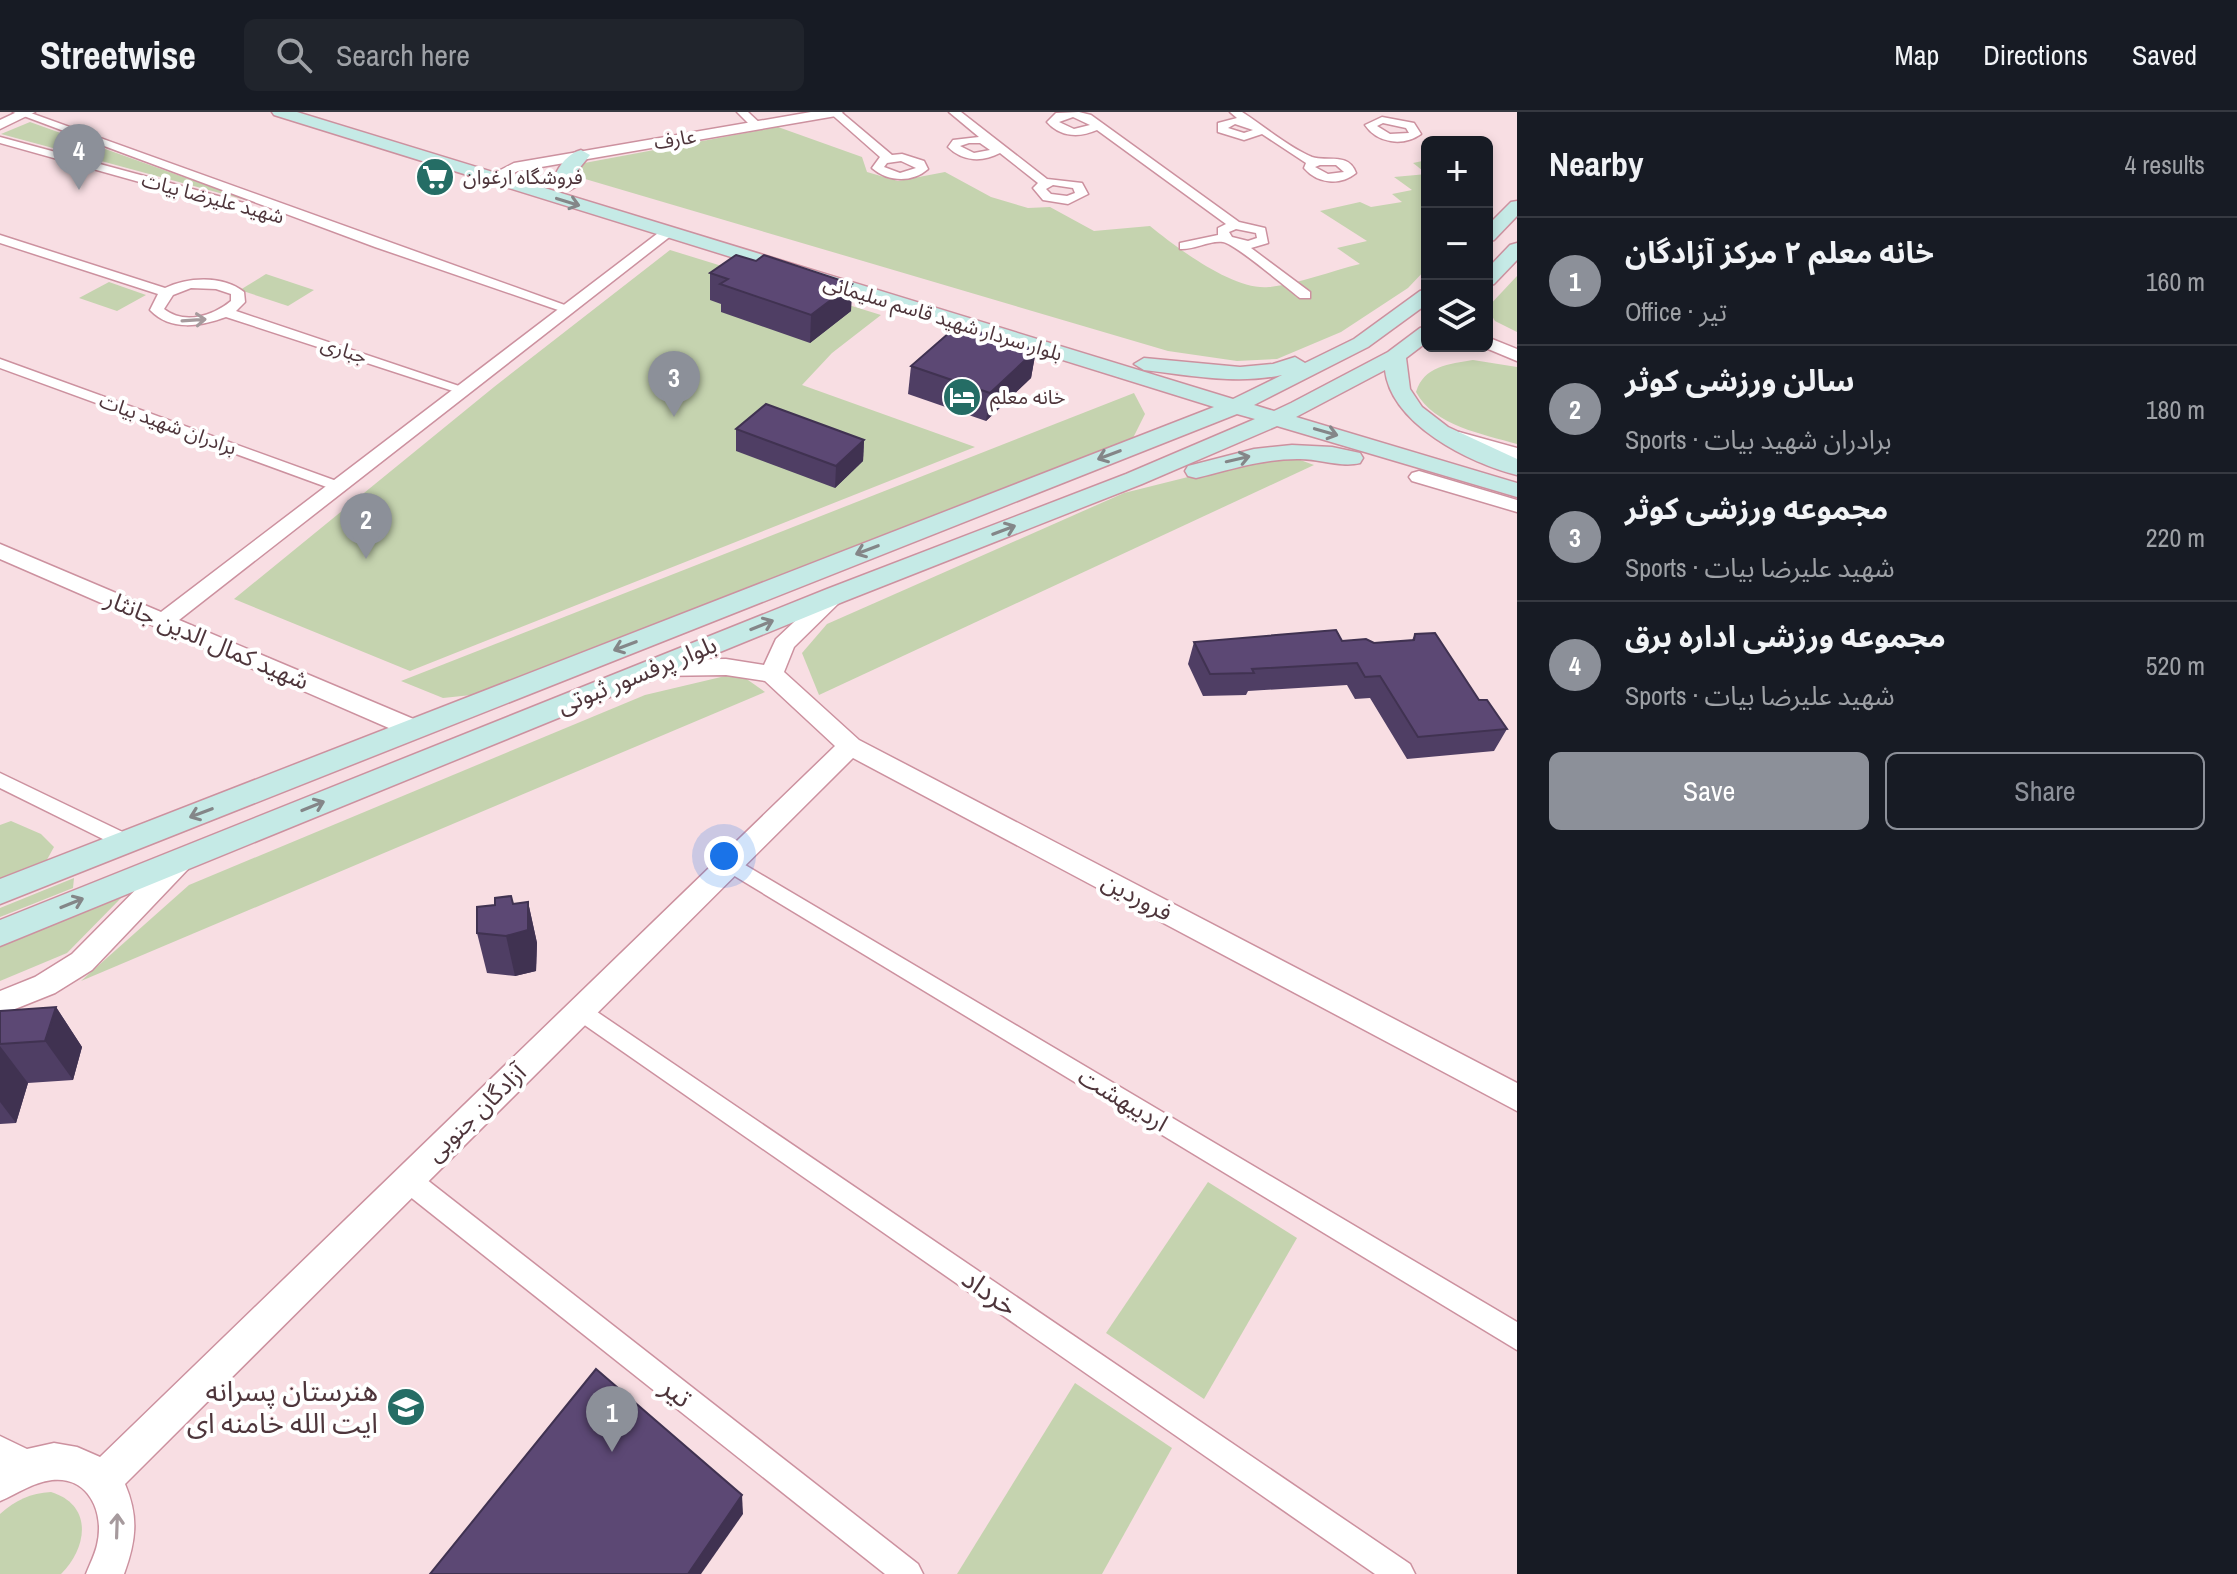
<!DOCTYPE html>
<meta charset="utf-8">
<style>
:root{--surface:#171b24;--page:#20242c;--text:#f1f3f6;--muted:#9ea1a6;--line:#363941;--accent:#8c9099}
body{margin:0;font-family:"Archivo Narrow","Noto Sans Arabic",sans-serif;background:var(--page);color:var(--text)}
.controls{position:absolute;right:24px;top:24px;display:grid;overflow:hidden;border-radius:12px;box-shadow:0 4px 12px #0003}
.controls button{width:72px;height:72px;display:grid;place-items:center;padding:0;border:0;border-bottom:2px solid var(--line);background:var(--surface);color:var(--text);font:40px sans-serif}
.you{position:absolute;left:724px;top:744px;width:28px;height:28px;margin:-20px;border:6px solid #fff;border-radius:50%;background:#1a73e8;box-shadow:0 0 0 12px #1a73e833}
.badge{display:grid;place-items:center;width:52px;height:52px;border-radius:50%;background:var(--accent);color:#fff;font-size:26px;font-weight:700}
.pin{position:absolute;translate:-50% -66px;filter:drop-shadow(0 2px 4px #0008)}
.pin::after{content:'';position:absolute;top:42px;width:28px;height:24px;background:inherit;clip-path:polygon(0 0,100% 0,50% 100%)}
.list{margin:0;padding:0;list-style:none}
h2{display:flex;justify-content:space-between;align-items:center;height:104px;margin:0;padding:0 32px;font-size:34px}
h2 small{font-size:26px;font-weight:400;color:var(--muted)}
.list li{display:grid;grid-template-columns:52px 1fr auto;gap:24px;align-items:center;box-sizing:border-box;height:128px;padding:0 32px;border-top:2px solid var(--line)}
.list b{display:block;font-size:30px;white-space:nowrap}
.list p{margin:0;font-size:26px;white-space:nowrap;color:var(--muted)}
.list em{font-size:26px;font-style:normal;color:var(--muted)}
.actions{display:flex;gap:16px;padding:24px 32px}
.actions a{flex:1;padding:18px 0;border:2px solid var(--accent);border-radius:12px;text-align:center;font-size:28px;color:var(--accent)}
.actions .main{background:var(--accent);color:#fff}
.icon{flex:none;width:44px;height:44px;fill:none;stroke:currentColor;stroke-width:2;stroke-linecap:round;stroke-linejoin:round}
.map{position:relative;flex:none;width:1517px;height:1462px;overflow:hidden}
header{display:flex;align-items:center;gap:48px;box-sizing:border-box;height:112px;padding:0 40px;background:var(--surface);border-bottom:2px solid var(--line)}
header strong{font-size:38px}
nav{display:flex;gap:44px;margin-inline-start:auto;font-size:28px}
.search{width:560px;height:72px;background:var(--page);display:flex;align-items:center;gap:20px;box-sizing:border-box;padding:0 28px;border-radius:12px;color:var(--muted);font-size:30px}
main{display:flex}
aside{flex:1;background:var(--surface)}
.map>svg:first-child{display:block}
.green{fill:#c5d3af}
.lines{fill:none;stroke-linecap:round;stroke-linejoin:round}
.minor-casing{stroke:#cc919f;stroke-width:3}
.tertiary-casing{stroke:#cc919f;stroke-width:3}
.secondary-casing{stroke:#cc919f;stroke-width:3}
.minor{fill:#fff;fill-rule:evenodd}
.tertiary{fill:#fff;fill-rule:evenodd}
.secondary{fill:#c5eae6;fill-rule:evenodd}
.wall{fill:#4f3e64}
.shaded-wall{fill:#403251}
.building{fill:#5c4874;stroke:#403251;stroke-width:2}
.oneway{stroke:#848688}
.oneway2{stroke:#a69a9d}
.labels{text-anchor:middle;stroke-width:8;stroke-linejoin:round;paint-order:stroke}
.far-street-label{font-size:20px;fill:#4e353b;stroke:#fff}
.far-poi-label{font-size:20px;fill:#4e353b;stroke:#fff;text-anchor:start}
.street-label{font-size:24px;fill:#4e353b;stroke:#fff}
.near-street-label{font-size:28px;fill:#4e353b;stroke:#fff}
.near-poi-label{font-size:28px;fill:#4e353b;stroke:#fff;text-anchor:end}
</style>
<header>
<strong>Streetwise</strong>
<div class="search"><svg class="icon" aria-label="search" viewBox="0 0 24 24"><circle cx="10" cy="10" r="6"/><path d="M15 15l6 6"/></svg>Search here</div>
<nav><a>Map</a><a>Directions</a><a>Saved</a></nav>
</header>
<main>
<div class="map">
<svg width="1517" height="1462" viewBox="0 0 1517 1462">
<rect width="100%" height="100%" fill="#f8dee3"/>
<g class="green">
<polygon points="30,10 253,90 1,22"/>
<path d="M778 15 862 45 867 60 898 69 945 60 991 85 1028 96 1050 95 1094 119 1150 114C1177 136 1234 179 1269 175 1299 172 1331 159 1360 152L1337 136 1367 129 1320 99 1360 90 1371 95 1402 90 1392 82 1412 78 1394 65 1427 62 1413 51 1427 48V156L1408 176 1341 220 1277 247 1237 249 1168 239 575 64 579 52Z"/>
<polygon points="670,138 881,203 832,241 802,273 975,335 410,559 234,487 494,275"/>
<polygon points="266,162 314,178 288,194 240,178"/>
<polygon points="1517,164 1517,220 1495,209 1487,196"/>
<polygon points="109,170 146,183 117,199 79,186"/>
<path d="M1473 248 1517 255V332C1483 322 1434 314 1416 280 1424 254 1449 252 1473 248Z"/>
<polygon points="1134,281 1145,302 1133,326 481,582 443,586 401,569"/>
<polygon points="1292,345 1314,353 819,583 802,541 827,512 1124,381 1208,360"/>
<polygon points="738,561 765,580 81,869 189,773 645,583"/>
<polygon points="11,709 41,722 54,735 44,753 0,771 0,713"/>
<polygon points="74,766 73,776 0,805 0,796"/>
<polygon points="123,784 67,841 0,869 0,835"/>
<polygon points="1208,1070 1297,1126 1204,1287 1106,1221"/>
<polygon points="1075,1271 1172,1336 1102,1462 957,1462"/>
<path d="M51 1380C93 1393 88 1435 61 1462H0V1402C16 1388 30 1381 51 1380Z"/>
</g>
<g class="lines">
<defs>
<g id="minor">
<polygon points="13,0 28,0 573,196 561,199 375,135"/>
<polygon points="737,0 748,0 763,14 753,16"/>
<path d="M829 0H841L892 43 902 42 924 49 928 57C912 71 888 70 872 56L880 45ZM901 49 916 56 900 61 884 55 887 51Z"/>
<path d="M949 0H961L1047 67 1082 71 1088 82 1068 92 1043 88 1033 76 1038 71 1000 41C983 50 963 50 948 35L953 28 979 25ZM969 31H980L990 38 974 41 960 34ZM1053 73 1073 76 1075 81 1067 84 1051 82 1046 77Z"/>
<path d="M1079 0 1091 3 1239 110 1265 116 1268 131 1251 136 1310 180V186H1300C1285 175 1236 132 1223 130 1210 128 1194 138 1180 137V131L1218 123V116L1226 112 1097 18C1079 26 1060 25 1047 10L1056 1ZM1073 5 1090 13 1074 17 1059 10ZM1236 117 1256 121 1257 126 1248 129 1232 125 1229 120Z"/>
<path d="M1230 0H1242C1264 14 1288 35 1312 45 1327 50 1349 40 1356 61 1340 74 1318 72 1304 56L1306 51 1262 22 1244 28 1218 20V11L1237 6ZM1235 12 1253 18 1244 21 1228 16ZM1320 53H1336L1344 60 1328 62 1315 55Z"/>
<path d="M1382 5 1414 11 1421 22C1403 35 1377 31 1365 13ZM1383 11 1406 16 1409 21 1390 22 1377 14Z"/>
<polygon points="0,25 244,91 246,94 236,97 0,31"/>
<path d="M0 123 165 176C188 165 223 163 244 180L245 190 236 199 468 277 461 281 456 280 226 205C201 214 171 220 150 198L158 182 0 131ZM191 176 216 177 231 182V189C213 204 184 213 164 197L173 183Z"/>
<polygon points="0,247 342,371 345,374 337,379 332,377 0,256"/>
<polygon points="0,661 133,725 136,730 133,735 119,735 0,676"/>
<polygon points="730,744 1517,1210 1517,1238 723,757 720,752 723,747"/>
<polygon points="581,889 1410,1452 1415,1462 1375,1462 573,905 570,898 573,891"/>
<polygon points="408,1057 417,1060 918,1452 923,1462 885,1462 399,1076 396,1068 399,1060"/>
</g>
<g id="tertiary">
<polygon points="17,0 35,0 0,17 0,8"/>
<polygon points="811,0 843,0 836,4 518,59 491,72 483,67 514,51"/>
<polygon points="666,115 672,117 672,123 179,508 423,611 426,617 423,623 414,625 405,623 0,447 0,432 161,500"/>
<polygon points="1487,225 1517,237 1517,249 1481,234 1487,234"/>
<polygon points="1459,320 1517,336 1517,348 1452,330 1449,326 1452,322"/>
<polygon points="1419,359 1517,388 1517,400 1412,369 1409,365 1412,361"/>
<path d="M836 476 844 478 847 483 794 535 784 560 859 628 1517 971V999L853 646 125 1372C139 1405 136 1429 124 1462H86C90 1452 95 1442 97 1433 105 1401 89 1364 52 1368 33 1370 17 1382 0 1389V1324L27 1337 54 1331 77 1335 100 1345 835 634 765 569 726 563 655 564 647 561 643 556 647 551 655 548 726 547 764 553 776 527 828 478Z"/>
<polygon points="181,738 190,741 194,748 190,755 92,858 55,881 0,903 0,879 35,865 72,842 172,741"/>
</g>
<g id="secondary">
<path d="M272 0H297L1233 287 1282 263C1236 273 1190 263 1144 258L1134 252 1144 246 1240 255 1273 252 1295 245 1305 251 1354 227 1420 179 1427 177V192L1368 235 1254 293 1274 299 1291 291 1388 240 1420 216 1427 214V230L1406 246 1410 277 1422 295 1448 315 1517 347V363C1469 351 1391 312 1385 258L1296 305 1517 371V385L1277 314 1142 372 845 489 0 834V808L827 477 1126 362 1255 307 1237 302 0 792V767L1214 295 274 3Z"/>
<path d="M581 38 590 43 573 64 579 73 570 78 564 77 555 64C559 53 569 41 581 38Z"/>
<polygon points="1517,89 1517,104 1494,128 1487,130 1487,114 1511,90"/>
<polygon points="1517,131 1517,148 1494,172 1487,174 1487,157 1510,133"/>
<path d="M1292 333 1332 335 1360 341 1363 346 1360 351C1341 356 1317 346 1297 347 1262 347 1229 358 1196 366L1188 364 1185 359 1188 354 1254 337Z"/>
</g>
</defs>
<use href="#minor" class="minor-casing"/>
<use href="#tertiary" class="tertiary-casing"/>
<use href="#secondary" class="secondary-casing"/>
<use href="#minor" class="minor"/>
<use href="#tertiary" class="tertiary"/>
<use href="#secondary" class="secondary"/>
</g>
<g class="wall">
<polygon points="756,149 852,172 851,199 810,231 721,200 721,192 710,188 710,161"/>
<polygon points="1036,238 1031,266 986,309 908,282 911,254"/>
<polygon points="736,317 864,328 863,349 835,376 736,339"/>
<polygon points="1415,522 1507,617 1494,639 1407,647 1370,586 1355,587 1347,573 1248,579 1246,583 1203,584 1188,552 1194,530 1374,531 1412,528"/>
<polygon points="528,790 537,831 536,859 515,864 487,861 477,821 513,792"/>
<polygon points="56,895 82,935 73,968 28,971 16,1011 0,1012 0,899"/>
</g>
<g class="shaded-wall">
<polygon points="852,172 851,199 810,231 811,203"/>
<polygon points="1036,238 1031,266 986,309 990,281"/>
<polygon points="864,328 863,349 835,376 836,354"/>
<polygon points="528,790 537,831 536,859 515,864 506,824"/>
<polygon points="56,895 82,935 73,968 45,929"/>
<polygon points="0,934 28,971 16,1011 0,990"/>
<polygon points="742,1383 743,1402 701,1462 688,1462"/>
</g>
<g class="building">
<polygon points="736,143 756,149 764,143 852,172 811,203 720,172 728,167 710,161"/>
<polygon points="958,213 1036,238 990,281 911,254"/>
<polygon points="766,292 864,328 836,354 736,317"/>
<polygon points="1336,518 1342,529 1366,527 1374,531 1414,528 1415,522 1435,521 1479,588 1487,588 1507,617 1418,625 1380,564 1365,565 1357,551 1252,557 1254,561 1210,562 1194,530"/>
<polygon points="511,784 513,792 528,790 528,818 506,824 477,821 477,795 495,793 495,786"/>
<polygon points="56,895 45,929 0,932 0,899"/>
<polygon points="596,1257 742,1383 688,1462 430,1462"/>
</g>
<defs><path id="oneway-shaft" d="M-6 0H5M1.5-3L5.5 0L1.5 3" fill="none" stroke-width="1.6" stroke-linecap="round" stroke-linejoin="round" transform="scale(2)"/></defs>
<g class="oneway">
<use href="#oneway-shaft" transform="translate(568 90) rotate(17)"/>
<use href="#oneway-shaft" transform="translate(1326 320) rotate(16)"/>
<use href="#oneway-shaft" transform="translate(1109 343) rotate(159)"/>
<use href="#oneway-shaft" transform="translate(1238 347) rotate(-13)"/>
<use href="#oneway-shaft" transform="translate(1004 418) rotate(-21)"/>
<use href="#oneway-shaft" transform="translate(867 438) rotate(159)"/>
<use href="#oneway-shaft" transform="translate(762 513) rotate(-22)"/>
<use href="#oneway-shaft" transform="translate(625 534) rotate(159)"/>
<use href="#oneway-shaft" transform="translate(313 694) rotate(-22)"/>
<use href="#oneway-shaft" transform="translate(201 701) rotate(159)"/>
<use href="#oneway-shaft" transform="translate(72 791) rotate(-22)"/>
</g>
<g class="oneway2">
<use href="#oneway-shaft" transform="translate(194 208) rotate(-4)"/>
<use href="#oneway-shaft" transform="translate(117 1414) rotate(-88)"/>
</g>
<defs>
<symbol id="supermarket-disc" viewBox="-11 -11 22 22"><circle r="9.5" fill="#256d65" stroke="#fff"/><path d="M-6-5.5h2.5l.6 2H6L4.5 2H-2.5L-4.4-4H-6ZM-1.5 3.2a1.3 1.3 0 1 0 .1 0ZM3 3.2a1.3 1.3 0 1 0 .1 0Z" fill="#fff"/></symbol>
<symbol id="hotel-disc" viewBox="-11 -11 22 22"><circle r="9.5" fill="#256d65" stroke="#fff"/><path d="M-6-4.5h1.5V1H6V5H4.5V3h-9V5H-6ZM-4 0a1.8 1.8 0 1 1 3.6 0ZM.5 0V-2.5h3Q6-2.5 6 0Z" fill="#fff"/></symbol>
<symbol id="school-disc" viewBox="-11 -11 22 22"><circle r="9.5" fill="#256d65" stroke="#fff"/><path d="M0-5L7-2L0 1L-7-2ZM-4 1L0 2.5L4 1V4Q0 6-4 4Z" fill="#fff"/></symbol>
</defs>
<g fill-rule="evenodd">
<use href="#supermarket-disc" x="413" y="43" width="44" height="44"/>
<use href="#hotel-disc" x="940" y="263" width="44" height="44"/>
<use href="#school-disc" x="384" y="1273" width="44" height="44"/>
</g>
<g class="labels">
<g class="far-street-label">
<text transform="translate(675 27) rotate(-9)" y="7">عارف</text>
<text transform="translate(213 86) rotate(15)" y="7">شهید علیرضا بیات</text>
<text transform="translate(943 206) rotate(17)" y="7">بلوار سردار شهید قاسم سلیمانی</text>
<text transform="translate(344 238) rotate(18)" y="7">جباری</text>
<text transform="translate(168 312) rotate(20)" y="7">برادران شهید بیات</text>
</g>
<g class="far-poi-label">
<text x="463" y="72">فروشگاه ارغوان</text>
<text x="990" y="292">خانه معلم</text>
</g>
<g class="street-label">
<text transform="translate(207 528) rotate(23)" y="8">شهید کمال الدین جانثار</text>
<text transform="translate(637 563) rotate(-22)" y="8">بلوار پرفسور ثبوتی</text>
<text transform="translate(1137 785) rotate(28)" y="8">فروردین</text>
<text transform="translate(1123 988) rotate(31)" y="8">اردیبهشت</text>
<text transform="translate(476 1001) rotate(-44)" y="8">آزادگان جنوبی</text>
</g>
<g class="near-street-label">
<text transform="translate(990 1180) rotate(35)" y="10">خرداد</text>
<text transform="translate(677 1280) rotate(38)" y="10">تیر</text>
</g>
<g class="near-poi-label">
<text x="378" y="1289">هنرستان پسرانه<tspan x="378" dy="32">ایت الله خامنه ای</tspan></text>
</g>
</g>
</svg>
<div class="controls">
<button>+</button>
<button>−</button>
<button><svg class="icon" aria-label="layers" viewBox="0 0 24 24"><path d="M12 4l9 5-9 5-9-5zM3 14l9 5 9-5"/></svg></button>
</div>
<div class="you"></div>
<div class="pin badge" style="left:612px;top:1340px">1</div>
<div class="pin badge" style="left:366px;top:447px">2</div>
<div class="pin badge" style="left:674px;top:305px">3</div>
<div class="pin badge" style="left:79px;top:78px">4</div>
</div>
<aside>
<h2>Nearby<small>4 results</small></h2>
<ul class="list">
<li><span class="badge">1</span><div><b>خانه معلم ۲ مرکز آزادگان</b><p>Office · تیر</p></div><em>160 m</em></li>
<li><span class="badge">2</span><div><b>سالن ورزشی کوثر</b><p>Sports · برادران شهید بیات</p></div><em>180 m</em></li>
<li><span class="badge">3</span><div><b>مجموعه ورزشی کوثر</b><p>Sports · شهید علیرضا بیات</p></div><em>220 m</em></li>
<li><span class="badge">4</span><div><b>مجموعه ورزشی اداره برق</b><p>Sports · شهید علیرضا بیات</p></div><em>520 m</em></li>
</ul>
<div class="actions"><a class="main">Save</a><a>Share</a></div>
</aside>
</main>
